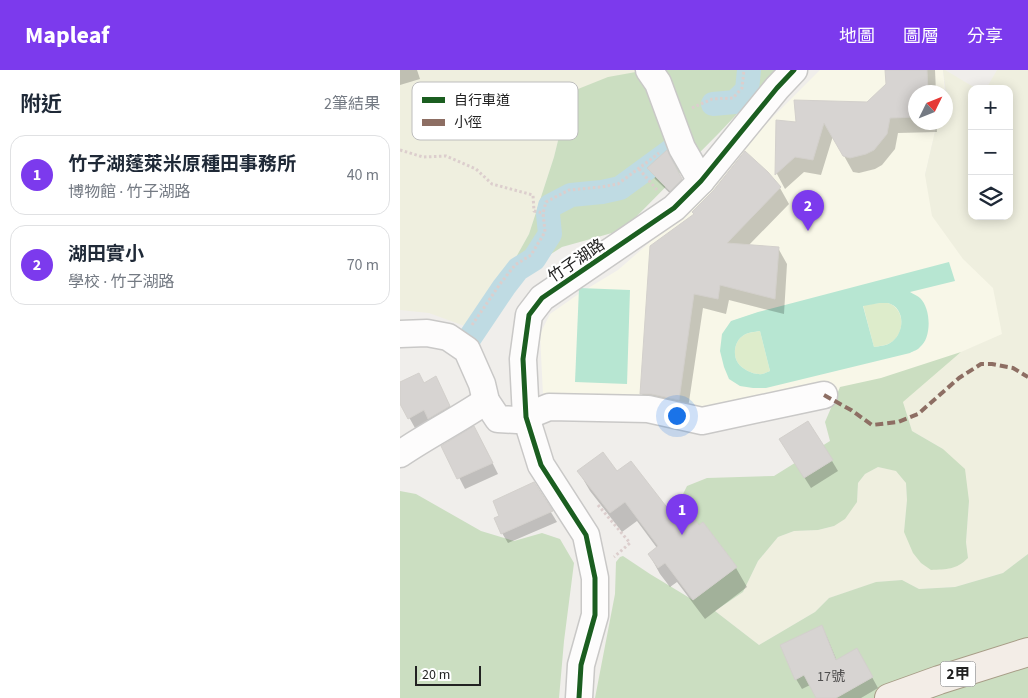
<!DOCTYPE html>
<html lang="zh-TW">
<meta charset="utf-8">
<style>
:root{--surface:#fff;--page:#f2f2f3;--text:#1f2937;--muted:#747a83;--line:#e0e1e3;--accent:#7c3aed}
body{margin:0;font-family:"Source Sans 3","Noto Sans TC",sans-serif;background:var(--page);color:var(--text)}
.controls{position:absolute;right:15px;top:15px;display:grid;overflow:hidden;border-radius:10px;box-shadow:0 2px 12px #0003}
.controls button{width:45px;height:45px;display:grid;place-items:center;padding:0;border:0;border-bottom:1px solid var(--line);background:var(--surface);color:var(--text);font:25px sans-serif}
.compass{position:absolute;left:508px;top:15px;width:45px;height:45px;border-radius:50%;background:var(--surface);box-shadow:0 2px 12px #0003;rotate:47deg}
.scale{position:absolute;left:15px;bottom:12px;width:66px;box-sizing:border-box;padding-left:5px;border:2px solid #222;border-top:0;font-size:14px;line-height:18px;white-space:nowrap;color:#222;-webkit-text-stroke:4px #fff;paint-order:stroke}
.you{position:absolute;left:276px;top:345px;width:18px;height:18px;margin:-12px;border:4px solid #fff;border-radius:50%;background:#1a73e8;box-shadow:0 0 0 8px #1a73e833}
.badge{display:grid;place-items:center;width:32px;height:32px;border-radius:50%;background:var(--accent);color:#fff;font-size:16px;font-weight:700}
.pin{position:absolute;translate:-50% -41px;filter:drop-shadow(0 1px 2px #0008)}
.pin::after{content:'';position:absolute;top:26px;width:18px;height:15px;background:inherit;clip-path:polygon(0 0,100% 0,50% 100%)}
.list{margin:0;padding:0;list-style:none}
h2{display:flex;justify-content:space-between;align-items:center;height:65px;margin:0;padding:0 20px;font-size:21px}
h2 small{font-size:16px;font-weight:400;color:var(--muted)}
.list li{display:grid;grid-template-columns:32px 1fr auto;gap:15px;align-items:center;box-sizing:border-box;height:80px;margin:0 10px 10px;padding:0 10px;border:1px solid var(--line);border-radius:15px}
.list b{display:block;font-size:19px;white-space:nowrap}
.list p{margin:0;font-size:16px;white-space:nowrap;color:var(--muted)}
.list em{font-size:16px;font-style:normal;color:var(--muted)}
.icon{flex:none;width:28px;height:28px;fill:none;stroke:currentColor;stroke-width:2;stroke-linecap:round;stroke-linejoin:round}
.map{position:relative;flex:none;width:628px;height:628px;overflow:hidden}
header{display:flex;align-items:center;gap:30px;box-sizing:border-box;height:70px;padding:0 25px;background:var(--accent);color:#fff}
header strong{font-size:24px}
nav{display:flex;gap:28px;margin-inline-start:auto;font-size:18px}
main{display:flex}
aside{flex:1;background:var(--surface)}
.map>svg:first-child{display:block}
.education{fill:#f8f7e8}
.farmland{fill:#efefdf}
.grass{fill:#ddeccb}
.forest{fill:#cbdec1}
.pitch{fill:#b7e6d2;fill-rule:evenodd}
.shadow{fill:#0003}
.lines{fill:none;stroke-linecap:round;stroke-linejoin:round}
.canal{stroke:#bfdbe3;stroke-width:24}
.building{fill:#d7d4d2;stroke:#d3d0cc}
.minor-casing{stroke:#c9c8c7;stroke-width:29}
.major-casing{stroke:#a79c86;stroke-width:30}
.path{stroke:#dccecd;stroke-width:3;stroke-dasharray:2.5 2.5;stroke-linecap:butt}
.minor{stroke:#fdfcfc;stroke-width:26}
.major{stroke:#f3ede7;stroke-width:28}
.quiet{stroke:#8d6e63;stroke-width:4;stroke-dasharray:8 4;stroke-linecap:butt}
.cycleway-casing{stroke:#fff;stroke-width:8}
.cycleway{stroke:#1b5e20;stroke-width:5}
.labels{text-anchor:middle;stroke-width:4.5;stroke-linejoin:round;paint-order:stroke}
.number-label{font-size:14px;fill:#4f4e4e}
.shield{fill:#fff;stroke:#646464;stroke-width:1}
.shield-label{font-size:15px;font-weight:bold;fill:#222}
.street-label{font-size:16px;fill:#222;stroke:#fff}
.key{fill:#fff;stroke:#bdbdbd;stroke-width:1}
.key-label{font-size:14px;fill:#222}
</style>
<header>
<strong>Mapleaf</strong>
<nav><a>地圖</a><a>圖層</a><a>分享</a></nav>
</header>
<main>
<aside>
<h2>附近<small>2筆結果</small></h2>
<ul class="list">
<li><span class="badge">1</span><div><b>竹子湖蓬萊米原種田事務所</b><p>博物館 · 竹子湖路</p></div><em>40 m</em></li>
<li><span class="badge">2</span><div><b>湖田實小</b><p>學校 · 竹子湖路</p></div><em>70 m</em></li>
</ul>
</aside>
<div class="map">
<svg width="628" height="628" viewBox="0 0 628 628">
<rect width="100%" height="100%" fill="#f0eeeb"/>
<polygon class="education" points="420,0 543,0 545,22 516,22 516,52 537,53 525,105 596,186 608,264 510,344 434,324 307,343 151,329 143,325 140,264 150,244 180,223 218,200 288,139 366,54"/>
<g class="farmland">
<polygon points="0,0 247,0 166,38 154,87 129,164 91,232 84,263 29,243 0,240"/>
<polygon points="543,0 545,0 577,19 572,19 572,146 609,146 609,19 586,19 597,0 628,0 628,484 603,503 555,517 519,519 502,510 477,512 429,528 415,542 359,575 315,541 343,522 358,491 378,467 394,461 418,460 434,456 457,432 458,413 465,404 478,397 497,401 506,413 507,430 504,462 568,488 566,472 569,431 543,379 512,361 503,332 561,282 602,264 593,218 563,189 532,146 525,105 537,53 546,52 546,22"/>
</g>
<g class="grass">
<path d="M480 233C483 233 486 233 488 233 506 239 505 265 490 273 485 276 479 276 474 277L463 235Z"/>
<path d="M360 261 370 301C367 302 362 305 359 304 352 304 342 299 338 293 332 284 335 270 344 265 349 262 355 262 360 261Z"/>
</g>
<g class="forest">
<polygon points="247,0 375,0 353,27 319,63 234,149 212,163 162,177 140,191 91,232 129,164 154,87 166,38 178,19 208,7"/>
<path d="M561 282 503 332 512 361 543 379 565 399 569 431 566 472 568 488C556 500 547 499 531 500L521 493 513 483 504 462 507 430 506 413 496 401 478 397 465 404 458 413 457 432 445 449 434 456 418 460 394 461 378 467 358 491 343 522 315 541 359 575 415 542 429 528 476 512 502 510 519 519 555 517 603 503 628 484V628H195L215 524 216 492 220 487 223 486 250 504 293 530 337 497 303 452 299 455 289 442 278 434 287 416 307 408 374 406 430 371 425 352 440 317 481 308Z"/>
<polygon points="0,421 16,424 81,461 114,471 142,463 160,469 174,493 164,571 159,628 0,628"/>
</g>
<g class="pitch">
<path d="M549 192 555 211 510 222C513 224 518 226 520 228 531 238 532 268 520 277 518 280 513 281 510 283L366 318H353L340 316 329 309 324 297 320 281 322 264 331 251 358 242ZM480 233C483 233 486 233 488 233 506 238 505 264 490 273 486 276 479 276 474 277L463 236ZM360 261 370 301C367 302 362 305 359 304 352 304 342 299 338 293 332 284 335 270 344 265 349 262 354 262 360 261Z"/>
<polygon points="179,218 230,220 227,314 175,312"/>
</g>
<g class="shadow">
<polygon points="0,0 17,0 20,9 0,15"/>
<polygon points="486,0 535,0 536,22 516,22 516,52 536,52 537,62 498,63 495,79 482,95 475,99 459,103 453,102 433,66 421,105 404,102 385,119 377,104 377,52 397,54 467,34 487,14"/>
<polygon points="266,82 287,120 277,130 255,109 249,98"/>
<polygon points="380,118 389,134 348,176 378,178 387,194 384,244 329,230 326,244 303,238 287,345 251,339 242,324 251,177"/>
<polygon points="0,314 24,315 41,318 55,347 30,350 15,358 0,331"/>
<polygon points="80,368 98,404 65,419 43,376"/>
<polygon points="387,380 432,391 438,401 411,418"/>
<polygon points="179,402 217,403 269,442 336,498 347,517 305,549 277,512 270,517 260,504 249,484 257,478 237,451 222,462 190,421"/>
<polygon points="133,413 157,452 108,473 102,463 101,447"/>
<polygon points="421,557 427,567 437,591 457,580 478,618 461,628 417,628 410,615 402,619 396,609"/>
</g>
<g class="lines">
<g class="canal">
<polyline points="313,34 335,32 347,20 349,0"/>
<polyline points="69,269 104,217 118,199 134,189 150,164 148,144 150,136 171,125 202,122 220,118 272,80"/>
</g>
</g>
<g class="building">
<polygon points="485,0 527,0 528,22 516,22 516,47 490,48 487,64 474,80 466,84 450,88 443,86 424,53 413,90 395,87 375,105 376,50 396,52 394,30 467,32 486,14"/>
<polygon points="267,80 282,109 270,121 247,98"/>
<polygon points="345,81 368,102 381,117 327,173 379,177 375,229 320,215 318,229 294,224 279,330 251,324 240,324 250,176 294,144 292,142 313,121"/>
<polygon points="19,303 24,313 36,306 50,336 28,349 24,340 8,349 0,334 0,312"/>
<polygon points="408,351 433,390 404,408 379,369"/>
<polygon points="74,356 93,393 57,409 41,376"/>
<polygon points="203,382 217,401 231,391 269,440 278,434 286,444 289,442 299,455 303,452 337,497 293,530 265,493 258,498 248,484 258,476 225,432 210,443 177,401"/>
<polygon points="134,412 153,441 101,464 94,448 99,446 93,431"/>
<polygon points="422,555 436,590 457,578 473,607 436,628 416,628 404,605 395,610 380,575"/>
</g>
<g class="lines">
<defs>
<g id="minor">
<polyline points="249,0 258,13 282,78 301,111"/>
<polyline points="0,264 27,263 48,267 67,280 82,314 86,331 98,349 117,350 149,337 248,339 302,351 424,325"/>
<path d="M0 384C28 365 58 350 86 331"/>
<polyline points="179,628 181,595 195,545 195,508 186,465 141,395 126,347 123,289 129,245 142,228 274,138 301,111 377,18 394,0"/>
</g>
<polyline id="major" points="489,628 539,610 628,582"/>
</defs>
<use href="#minor" class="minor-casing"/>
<use href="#major" class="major-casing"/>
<g class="path">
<polyline points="292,38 312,29 333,28 342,18 344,0"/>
<polyline points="0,80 23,87 46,86 76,99 92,114 133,125 134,141 143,143"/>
<polyline points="239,99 258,121"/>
<polyline points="72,255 100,214 115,195 131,185 145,162 143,143 146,132 169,120 201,117 218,114 259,83"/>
<polyline points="198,435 230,473 214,487"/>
</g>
<use href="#minor" class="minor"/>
<use href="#major" class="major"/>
<polyline class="quiet" points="424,325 451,340 472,355 498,352 518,344 559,308 581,294 592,294 613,298 628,307"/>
<defs>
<polyline id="cycleway" points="179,628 181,595 195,545 195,508 186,465 141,395 126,347 123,289 129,245 142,228 274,138 301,111 377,18 394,0"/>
</defs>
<use href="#cycleway" class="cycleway-casing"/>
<use href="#cycleway" class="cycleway"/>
</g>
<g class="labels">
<g class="number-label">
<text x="431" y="611">17號</text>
</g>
<rect class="shield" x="540.5" y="591.5" width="35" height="25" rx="4"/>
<g class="shield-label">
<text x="558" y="609">2甲</text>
</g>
<g class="street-label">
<text transform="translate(176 190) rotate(-34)" y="6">竹子湖路</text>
</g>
</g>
<rect x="12" y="12" width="166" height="58" rx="8" class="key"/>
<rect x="22" y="27" width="23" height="6" fill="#1b5e20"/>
<rect x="22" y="49" width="23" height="7" fill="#8d6e63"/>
<g class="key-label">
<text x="54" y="35">自行車道</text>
<text x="54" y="57">小徑</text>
</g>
</svg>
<div class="controls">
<button>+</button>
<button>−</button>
<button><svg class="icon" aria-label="layers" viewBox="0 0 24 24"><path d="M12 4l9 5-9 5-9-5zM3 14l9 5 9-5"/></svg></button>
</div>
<svg class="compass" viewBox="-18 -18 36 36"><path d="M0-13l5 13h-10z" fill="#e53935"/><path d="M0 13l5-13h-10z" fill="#747a83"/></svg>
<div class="scale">20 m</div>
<div class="you"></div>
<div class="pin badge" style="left:282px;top:465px">1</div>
<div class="pin badge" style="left:408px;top:161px">2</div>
</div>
</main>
